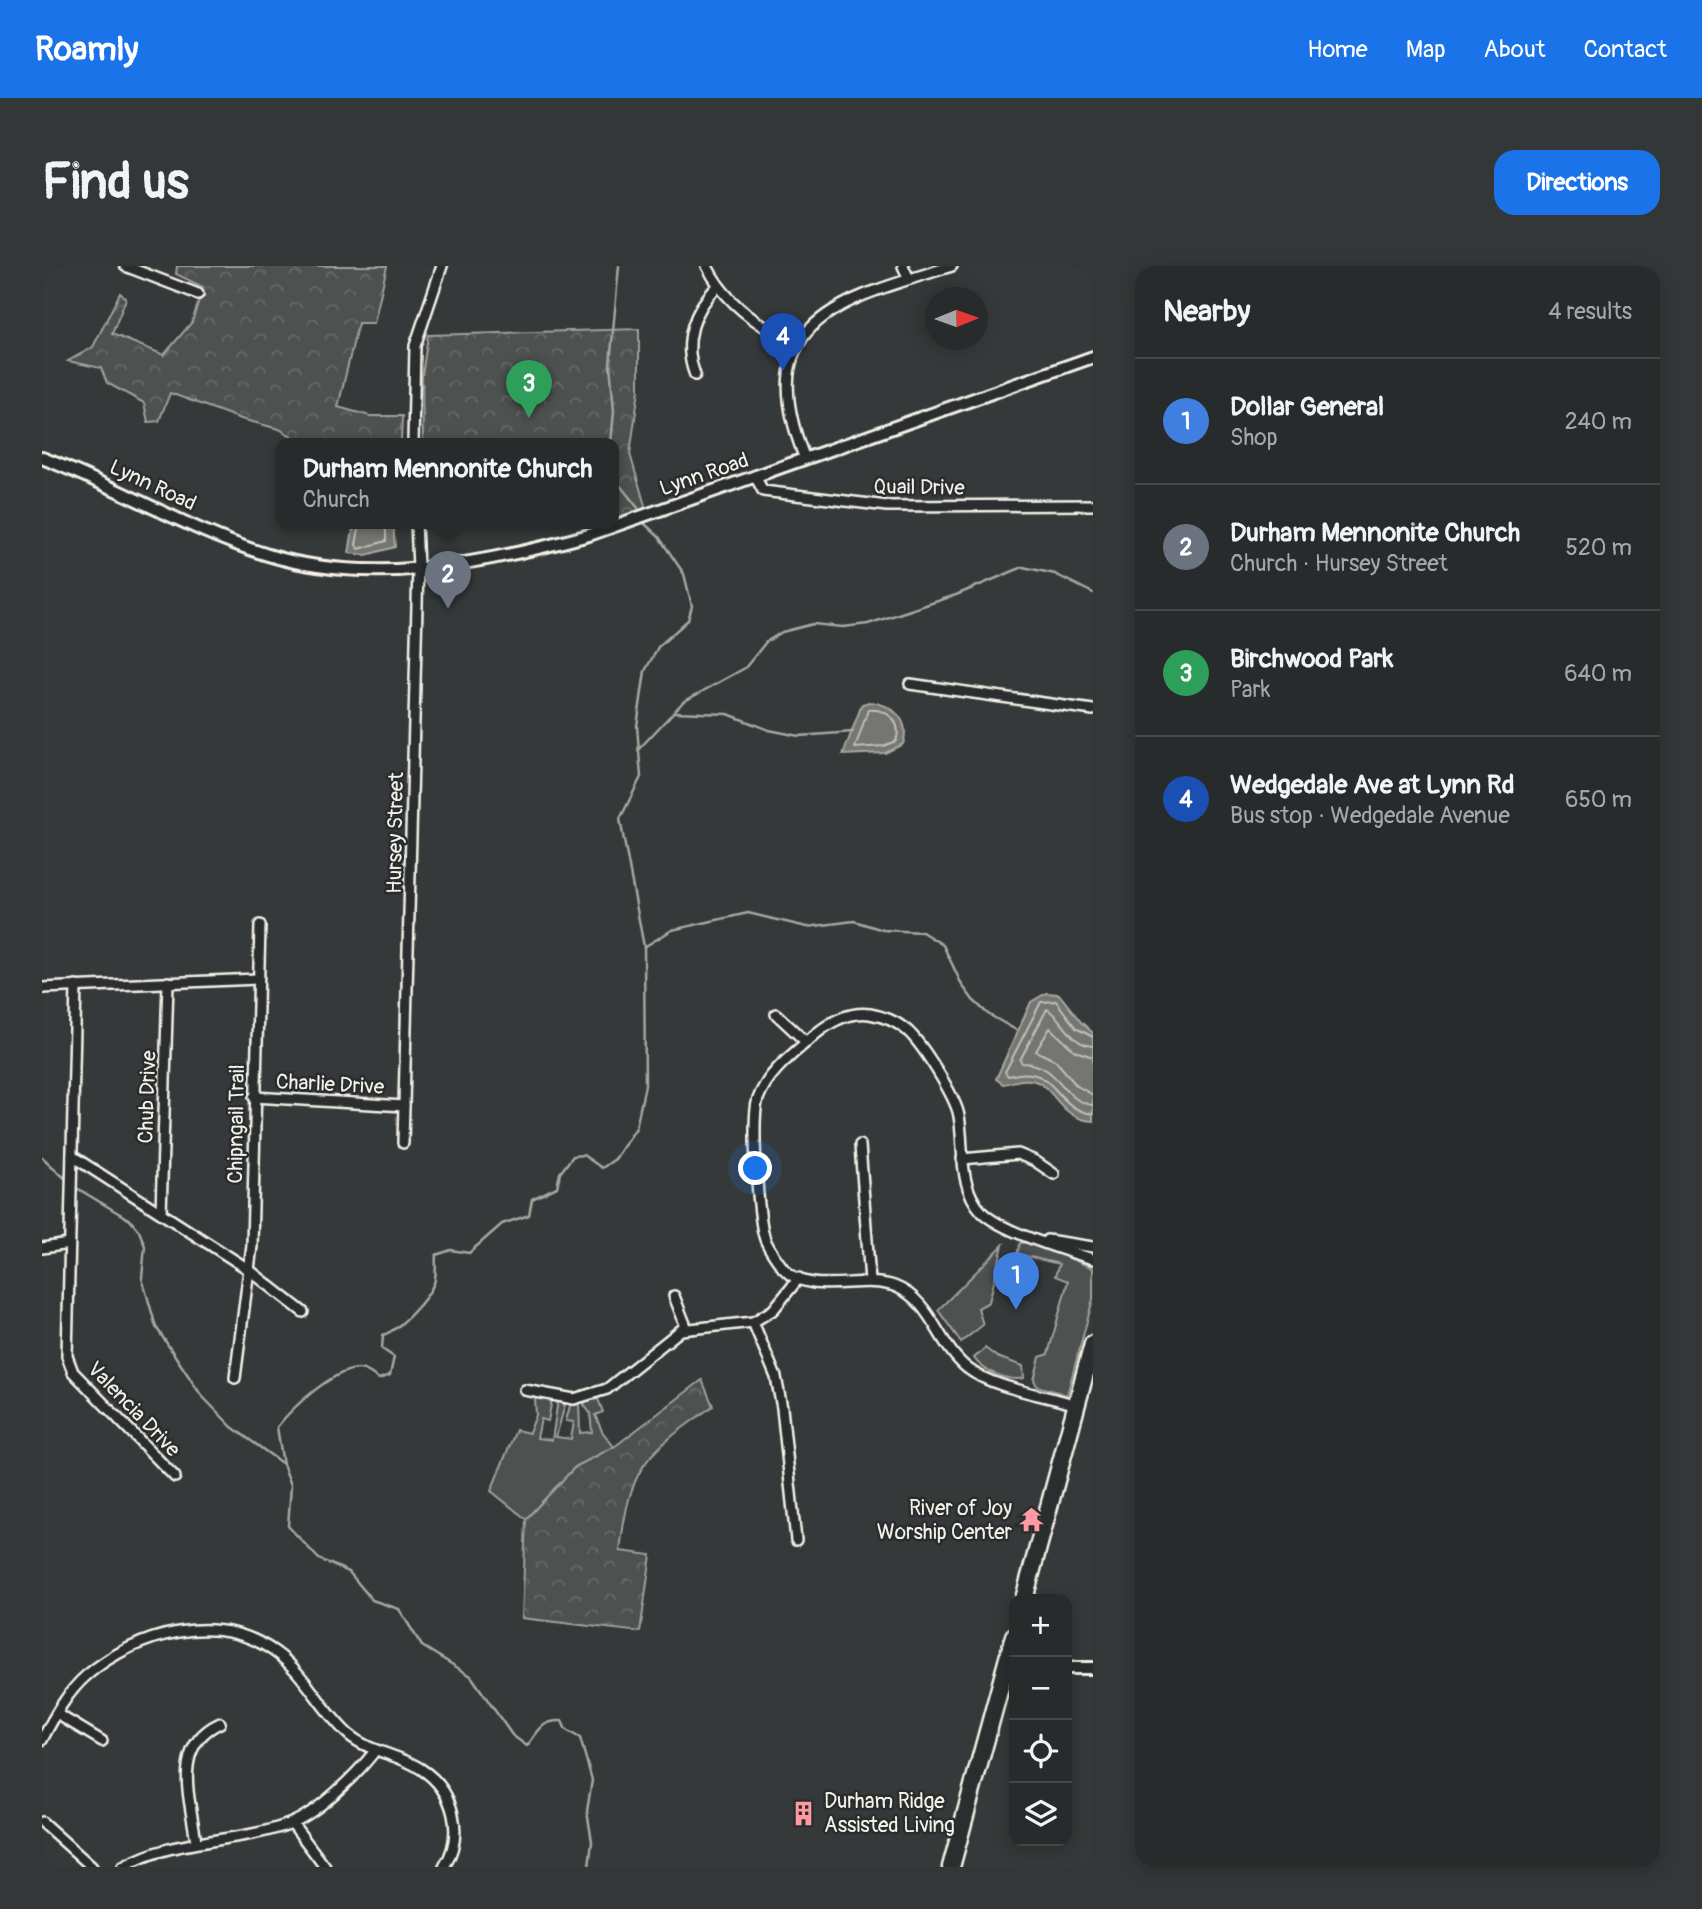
<!DOCTYPE html>
<meta charset="utf-8">
<style>
:root{--surface:#282b2b;--page:#343737;--text:#f1f3f6;--muted:#a5a7a9;--line:#444747;--accent:#1a73e8}
body{margin:0;font-family:Pangolin,sans-serif;background:var(--page);color:var(--text)}
.controls{position:absolute;right:21px;bottom:21px;display:grid;overflow:hidden;border-radius:14px;box-shadow:0 4px 18px #0003}
.controls button{width:63px;height:63px;display:grid;place-items:center;padding:0;border:0;border-bottom:2px solid var(--line);background:var(--surface);color:var(--text);font:35px sans-serif}
.compass{position:absolute;left:883px;top:21px;width:63px;height:63px;border-radius:50%;background:var(--surface);box-shadow:0 4px 18px #0003;rotate:89deg}
.you{position:absolute;left:714px;top:903px;width:24px;height:24px;margin:-18px;border:5px solid #fff;border-radius:50%;background:#1a73e8;box-shadow:0 0 0 10px #1a73e833}
.badge{display:grid;place-items:center;width:46px;height:46px;border-radius:50%;background:var(--accent);color:#fff;font-size:23px;font-weight:700}
.pin{position:absolute;translate:-50% -58px;filter:drop-shadow(0 2px 4px #0008)}
.pin::after{content:'';position:absolute;top:37px;width:24px;height:21px;background:inherit;clip-path:polygon(0 0,100% 0,50% 100%)}
.popup{position:absolute;left:234px;top:172px;width:343px;height:91px;box-sizing:border-box;display:grid;place-content:center;border-radius:14px;background:var(--surface);filter:drop-shadow(0 2px 5px #0005);font-size:23px;white-space:nowrap;color:var(--muted)}
.popup b{font-size:26px;color:var(--text)}
.popup::after{content:'';position:absolute;left:50%;top:100%;margin-left:-14px;border:14px solid transparent;border-top-color:var(--surface)}
.list{margin:0;padding:0;list-style:none}
h2{display:flex;justify-content:space-between;align-items:center;height:91px;margin:0;padding:0 28px;font-size:30px}
h2 small{font-size:23px;font-weight:400;color:var(--muted)}
.list li{display:grid;grid-template-columns:46px 1fr auto;gap:21px;align-items:center;box-sizing:border-box;height:126px;padding:0 28px;border-top:2px solid var(--line)}
.list b{display:block;font-size:26px;white-space:nowrap}
.list p{margin:0;font-size:23px;white-space:nowrap;color:var(--muted)}
.list em{font-size:23px;font-style:normal;color:var(--muted)}
.icon{flex:none;width:38px;height:38px;fill:none;stroke:currentColor;stroke-width:2;stroke-linecap:round;stroke-linejoin:round}
.map{position:relative;flex:none;width:1051px;height:1601px;overflow:hidden;border-radius:21px}
header{display:flex;align-items:center;gap:42px;box-sizing:border-box;height:98px;padding:0 35px;background:var(--accent);color:#fff}
header strong{font-size:33px}
nav{display:flex;gap:38px;margin-inline-start:auto;font-size:24px}
.intro{display:flex;align-items:center;justify-content:space-between;box-sizing:border-box;height:168px;padding:0 42px}
h1{margin:0;font-size:49px}
.button{padding:18px 32px;border-radius:21px;background:var(--accent);color:#fff;font-size:24px;font-weight:700}
main{display:flex;gap:42px;padding:0 42px}
aside{flex:1;background:var(--surface);border-radius:21px;box-shadow:0 4px 18px #0003}
.map>svg:first-child{display:block}
.grass{fill:#4e514f;stroke:#a1a19c;stroke-width:2}
.forest{fill:url(#forest-crowns);stroke:#a1a19c;stroke-width:2}
.water{fill:#757572;stroke:#a8a7a1;stroke-width:2}
.lines{fill:none;stroke-linecap:round;stroke-linejoin:round}
.shore{stroke:#c1bfb9;stroke-width:2}
.stream{stroke:#a8a7a1;stroke-width:2.5}
.minor-casing{stroke:#f4f1e8;stroke-width:14}
.tertiary-casing{stroke:#f4f1e8;stroke-width:16}
.trunk-casing{stroke:#f4f1e8;stroke-width:21}
.minor{stroke:#2a2d2e;stroke-width:9}
.tertiary{stroke:#2a2d2e;stroke-width:10}
.trunk{stroke:#2a2d2e;stroke-width:16}
.labels{text-anchor:middle;stroke-width:5;stroke-linejoin:round;paint-order:stroke}
.street-label{font-size:21px;fill:#f4f1e8;stroke:#2a2d2e}
.poi-label{font-size:21px;fill:#f4f1e8;stroke:#2a2d2e;text-anchor:end}
</style>
<header>
<strong>Roamly</strong>
<nav><a>Home</a><a>Map</a><a>About</a><a>Contact</a></nav>
</header>
<div class="intro"><h1>Find us</h1><a class="button">Directions</a></div>
<main>
<div class="map">
<svg width="1051" height="1601" viewBox="0 0 1051 1601">
<defs>
<pattern id="forest-crowns" width="20" height="18" patternUnits="userSpaceOnUse" patternTransform="scale(1.75)"><rect width="20" height="18" fill="#4e514f"/><path d="M2 6a3 3 0 1 1 6 0M12 15a3 3 0 1 1 6 0" fill="none" stroke="#686a68"/></pattern>
</defs>
<rect width="100%" height="100%" fill="#363939"/>
<filter id="ink" filterUnits="userSpaceOnUse"><feTurbulence type="fractalNoise" baseFrequency=".0143" numOctaves="2"/><feDisplacementMap in="SourceGraphic" scale="14" xChannelSelector="R" yChannelSelector="G"/><feConvolveMatrix kernelMatrix="1 2 1 2 8 2 1 2 1" color-interpolation-filters="sRGB"/></filter>
<g filter="url(#ink)">
<g class="grass">
<polygon points="989,976 1051,1002 1051,1033 1025,1129 995,1120 992,1114 998,1091 1006,1088 1026,1015 1013,1010 1017,998 984,990 982,999 973,996 978,977"/>
<polygon points="961,979 947,1036 936,1042 941,1059 919,1076 896,1044"/>
<path d="M943 1082 955 1091 981 1100 982 1112C966 1116 940 1105 932 1092Z"/>
<polygon points="497,1131 510,1133 506,1155 499,1153 495,1172 510,1174 516,1134 523,1139 514,1171 529,1173 532,1156 524,1155 529,1136 537,1136 538,1167 550,1166 548,1147 542,1139 544,1135 556,1133 561,1146 553,1149 560,1165 572,1181 533,1201 484,1253 449,1225 474,1164 487,1167 494,1149 493,1133"/>
</g>
<g class="forest">
<polygon points="135,0 345,0 332,57 316,57 296,141 328,150 360,150 359,175 262,177 237,163 199,153 128,127 117,155 106,156 102,137 65,117 59,102 26,95 51,81 78,27 84,33 70,68 122,89 150,56 161,21 134,8"/>
<polygon points="597,63 597,124 588,188 604,243 572,252 572,177 381,175 380,110 386,69"/>
<path d="M660 1114 671 1140C602 1189 588 1199 578 1285L609 1289 598 1366 480 1352 484 1253 533 1201 572 1181Z"/>
</g>
<g class="water">
<polygon points="312,257 351,257 353,281 324,289 307,287"/>
<path d="M827 436C850 438 869 453 861 478L843 487 801 489 820 438Z"/>
<path d="M1004 727 1017 728 1039 756 1051 767V855C1015 853 1013 817 988 814 978 812 970 817 961 818L954 813 989 736Z"/>
</g>
<g class="lines">
<g class="shore">
<polyline points="318,257 314,279 317,283 344,275 344,257"/>
<path d="M826 444C844 442 861 455 854 475L841 480 813 482Z"/>
<path d="M1051 771 1034 762 1014 735 999 736 963 806 966 810C1016 796 1010 843 1051 848"/>
<path d="M1051 780C1028 779 1022 753 1005 743L978 794 980 797C1020 798 1018 835 1051 839"/>
<polyline points="1051,791 1033,785 1008,762 994,785 1014,795 1035,820 1051,829"/>
</g>
<g class="stream">
<polyline points="569,177 572,145 568,98 577,0"/>
<polyline points="572,206 577,218 596,242"/>
<polyline points="632,446 686,448 727,464 757,470 811,466"/>
<polyline points="596,484 641,436 703,402 724,376 740,366 771,358 801,361 826,358 914,329 981,301 1013,308 1051,327"/>
<polyline points="602,681 630,664 706,647 765,661 812,655 841,664 880,666 901,679 920,719 931,734 946,748 974,764"/>
<polyline points="0,891 28,917"/>
<path d="M33 921 88 954 97 965 103 980 100 1012 114 1061 159 1129 190 1161 241 1198 249 1219 246 1260 277 1293 307 1306 330 1334 357 1343 380 1380 429 1410 470 1469 485 1480C497 1465 499 1454 520 1455L524 1464 538 1472 550 1514 545 1545 550 1576 547 1601"/>
<path d="M241 1198 235 1161C250 1142 291 1103 317 1103 324 1103 331 1109 337 1113L348 1109 352 1091 340 1083 341 1069C357 1064 386 1033 392 1017 395 1009 393 997 394 989L409 984 427 987 460 958 487 949 490 933 515 921 518 907 531 890 541 889 560 902 573 893 594 862 603 819 602 681 578 553 599 511 595 460 603 405 616 381 646 354 650 340 642 308 617 271 603 258"/>
</g>
<defs>
<g id="minor">
<polyline points="83,0 156,28"/>
<path d="M665 0C683 37 719 62 756 78"/>
<polyline points="861,0 867,13"/>
<path d="M653 109C640 76 652 43 676 20"/>
<polyline points="371,177 373,80 400,0"/>
<path d="M763 193C707 53 800 34 910 0"/>
<polyline points="713,210 721,225 845,240 1051,239"/>
<polyline points="868,418 1051,444"/>
<polyline points="34,720 25,1090 31,1106 133,1211"/>
<polyline points="0,722 216,713"/>
<polyline points="734,748 764,776"/>
<polyline points="212,831 362,840"/>
<polyline points="361,877 376,301 374,257"/>
<polyline points="818,879 828,1015"/>
<polyline points="30,890 206,1003 261,1046"/>
<polyline points="920,893 976,888 993,895 1012,908"/>
<polyline points="119,947 126,716"/>
<polyline points="1005,974 1051,981"/>
<polyline points="0,982 27,978"/>
<polyline points="632,1030 645,1063"/>
<polyline points="711,1056 734,1111 740,1142 754,1274"/>
<polyline points="193,1112 210,980 218,659"/>
<polyline points="483,1124 532,1133 565,1123 639,1064 711,1056 731,1044 757,1012"/>
<path d="M1034 1139C1003 1129 950 1122 925 1102 895 1078 890 1034 852 1020 819 1008 767 1032 741 1002 735 994 724 979 722 970 716 948 709 853 716 833 725 808 747 791 767 774 783 759 805 745 828 748 839 750 853 755 862 762 878 773 914 832 917 850 923 883 915 919 940 946 958 965 1024 985 1051 993"/>
<polyline points="15,1448 60,1475"/>
<path d="M0 1474C12 1451 25 1426 45 1409 96 1366 176 1345 233 1386 263 1407 279 1444 307 1469 329 1487 357 1488 379 1503 412 1524 423 1568 402 1601"/>
<polyline points="0,1556 50,1601"/>
<polyline points="250,1557 283,1601"/>
<path d="M154 1576C149 1534 128 1480 178 1457"/>
<path d="M81 1601C133 1571 193 1578 247 1558 276 1547 314 1509 333 1485"/>
</g>
<g id="tertiary">
<path d="M0 192C77 221 148 265 226 289 330 321 445 297 547 269L1051 91"/>
<polyline points="1025,1402 1051,1402"/>
</g>
<g id="trunk">
<polyline points="982,1333 1051,1078"/>
<polyline points="909,1601 972,1370"/>
</g>
</defs>
<use href="#minor" class="minor-casing"/>
<use href="#tertiary" class="tertiary-casing"/>
<use href="#trunk" class="trunk-casing"/>
<use href="#minor" class="minor"/>
<use href="#tertiary" class="tertiary"/>
<use href="#trunk" class="trunk"/>
</g>
</g>
<defs>
<symbol id="temple-bare" viewBox="-9 -9 18 18"><path d="M0-6L5-2H3V0L6.5 2.5H4V6H1.5V3h-3V6H-4V2.5H-6.5L-3 0V-2H-5Z" fill="#ff9aa2" stroke="#2a2d2e" stroke-width="2.5" paint-order="stroke"/></symbol>
<symbol id="building-bare" viewBox="-9 -9 18 18"><path d="M-4-6H4V6H1V3H-1V6H-4ZM-2.5-4.3h1.7v1.8h-1.7ZM.8-4.3h1.7v1.8H.8ZM-2.5-1h1.7V.8h-1.7ZM.8-1h1.7V.8H.8Z" fill="#ff9aa2" stroke="#2a2d2e" stroke-width="2.5" paint-order="stroke"/></symbol>
</defs>
<g fill-rule="evenodd">
<use href="#temple-bare" x="972" y="1236" width="35" height="35"/>
<use href="#building-bare" x="744" y="1530" width="35" height="35"/>
</g>
<g class="labels">
<g class="street-label">
<text transform="translate(662 208) rotate(-19)" y="7">Lynn Road</text>
<text transform="translate(111 219) rotate(25)" y="7">Lynn Road</text>
<text transform="translate(877 221) rotate(1)" y="7">Quail Drive</text>
<text transform="translate(353 567) rotate(-89)" y="7">Hursey Street</text>
<text transform="translate(288 818) rotate(3)" y="7">Charlie Drive</text>
<text transform="translate(105 831) rotate(-88)" y="7">Chub Drive</text>
<text transform="translate(194 858) rotate(-89)" y="7">Chipngail Trail</text>
<text transform="translate(92 1143) rotate(46)" y="7">Valencia Drive</text>
</g>
<g class="poi-label">
<text x="970" y="1249">River of Joy<tspan x="970" dy="24">Worship Center</tspan></text>
<text x="782" y="1542" text-anchor="start">Durham Ridge<tspan x="782" dy="24">Assisted Living</tspan></text>
</g>
</g>
</svg>
<div class="controls">
<button>+</button>
<button>−</button>
<button><svg class="icon" aria-label="locate" viewBox="0 0 24 24"><circle cx="12" cy="12" r="6"/><path d="M12 2v4M12 18v4M2 12h4M18 12h4"/></svg></button>
<button><svg class="icon" aria-label="layers" viewBox="0 0 24 24"><path d="M12 4l9 5-9 5-9-5zM3 14l9 5 9-5"/></svg></button>
</div>
<svg class="compass" viewBox="-18 -18 36 36"><path d="M0-13l5 13h-10z" fill="#e53935"/><path d="M0 13l5-13h-10z" fill="#a5a7a9"/></svg>
<div class="you"></div>
<div class="pin badge" style="left:974px;top:1044px;background:#3f7fe0">1</div>
<div class="pin badge" style="left:406px;top:343px;background:#6b7280">2</div>
<div class="popup"><b>Durham Mennonite Church</b>Church</div>
<div class="pin badge" style="left:487px;top:152px;background:#2e9e5b">3</div>
<div class="pin badge" style="left:741px;top:105px;background:#1a4fb4">4</div>
</div>
<aside>
<h2>Nearby<small>4 results</small></h2>
<ul class="list">
<li><span class="badge" style="background:#3f7fe0">1</span><div><b>Dollar General</b><p>Shop</p></div><em>240 m</em></li>
<li><span class="badge" style="background:#6b7280">2</span><div><b>Durham Mennonite Church</b><p>Church · Hursey Street</p></div><em>520 m</em></li>
<li><span class="badge" style="background:#2e9e5b">3</span><div><b>Birchwood Park</b><p>Park</p></div><em>640 m</em></li>
<li><span class="badge" style="background:#1a4fb4">4</span><div><b>Wedgedale Ave at Lynn Rd</b><p>Bus stop · Wedgedale Avenue</p></div><em>650 m</em></li>
</ul>
</aside>
</main>
